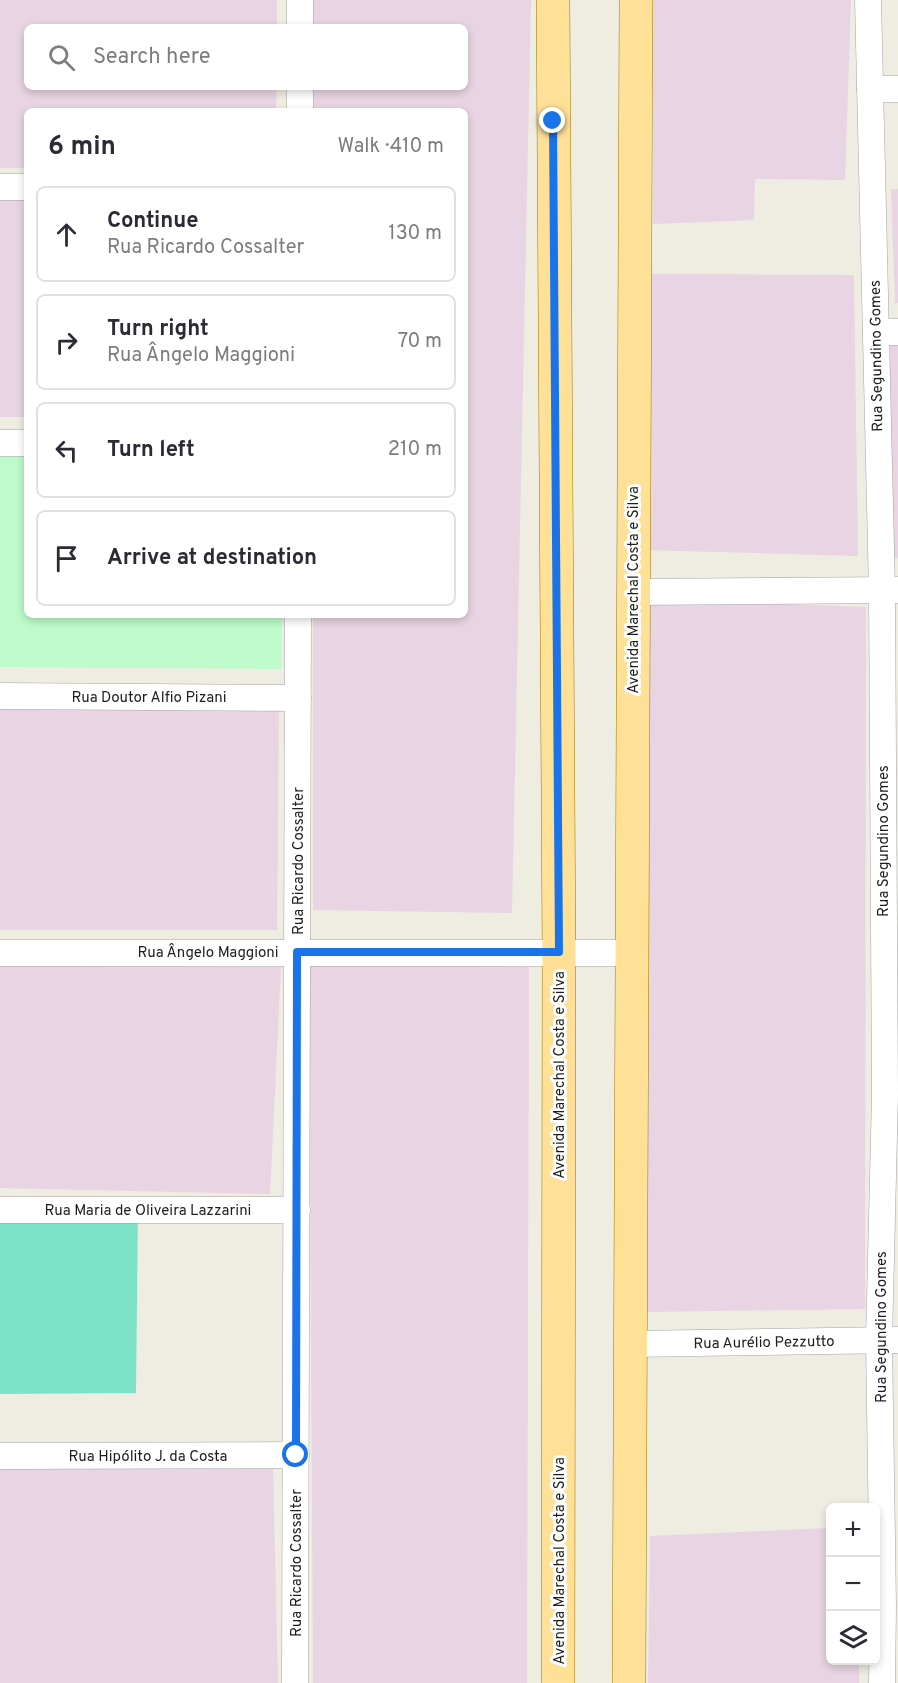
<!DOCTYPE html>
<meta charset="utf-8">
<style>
:root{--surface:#fff;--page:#f7f7f7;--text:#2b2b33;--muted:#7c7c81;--line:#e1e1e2}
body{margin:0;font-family:Overpass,sans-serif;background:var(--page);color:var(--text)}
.controls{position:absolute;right:18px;bottom:18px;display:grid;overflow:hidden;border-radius:9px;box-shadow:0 3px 9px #0003}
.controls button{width:54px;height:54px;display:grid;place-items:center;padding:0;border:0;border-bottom:2px solid var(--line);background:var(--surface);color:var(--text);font:30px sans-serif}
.stop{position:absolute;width:18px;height:18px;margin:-14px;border:4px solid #1a73e8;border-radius:50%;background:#fff}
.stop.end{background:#1a73e8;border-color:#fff;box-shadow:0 2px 6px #0008}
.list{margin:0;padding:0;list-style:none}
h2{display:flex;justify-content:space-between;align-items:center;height:78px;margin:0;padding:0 24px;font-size:26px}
h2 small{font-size:20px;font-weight:400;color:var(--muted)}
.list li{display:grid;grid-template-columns:39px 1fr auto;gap:18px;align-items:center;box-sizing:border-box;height:96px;margin:0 12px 12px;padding:0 12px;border:2px solid var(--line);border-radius:9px}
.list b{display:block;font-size:22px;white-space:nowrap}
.list p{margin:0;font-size:20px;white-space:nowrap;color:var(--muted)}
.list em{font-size:20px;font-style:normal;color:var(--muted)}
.icon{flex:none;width:33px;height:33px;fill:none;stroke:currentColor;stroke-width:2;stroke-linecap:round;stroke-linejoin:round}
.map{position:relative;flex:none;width:898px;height:1683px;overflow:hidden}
.search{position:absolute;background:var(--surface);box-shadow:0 3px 9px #0003;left:24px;top:24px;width:444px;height:66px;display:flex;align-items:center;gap:15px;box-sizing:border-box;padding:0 21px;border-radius:9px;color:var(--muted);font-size:22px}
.panel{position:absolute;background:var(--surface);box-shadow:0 3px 9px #0003;left:24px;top:108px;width:444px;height:510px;border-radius:9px}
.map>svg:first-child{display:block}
.industrial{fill:#e8d4e2}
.park{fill:#bdfbca}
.pitch{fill:#7de1c8}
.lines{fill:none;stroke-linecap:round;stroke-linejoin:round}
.street-casing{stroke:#a4a4a4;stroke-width:27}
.primary-casing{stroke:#967800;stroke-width:34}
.street{stroke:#fff;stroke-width:26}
.primary{stroke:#ffe097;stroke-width:33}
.route{stroke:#1a73e8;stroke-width:8}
.labels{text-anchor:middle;stroke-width:6;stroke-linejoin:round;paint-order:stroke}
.street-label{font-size:15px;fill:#1d1d1d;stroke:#fff}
</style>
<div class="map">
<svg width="898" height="1683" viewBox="0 0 898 1683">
<rect width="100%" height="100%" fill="#efece2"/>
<g class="industrial">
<polygon points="0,0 277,0 277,27 27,27 27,87 277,87 276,111 27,111 27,168 0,168"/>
<polygon points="313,0 531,0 512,913 313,910 313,615 465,615 465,111 313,111 313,87 465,87 465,27 313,27"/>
<polygon points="653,0 851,0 845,180 755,179 754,220 653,224"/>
<polygon points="891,189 898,189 898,303 895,303"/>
<rect x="0" y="200" width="27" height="217"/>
<polygon points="651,274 854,275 858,556 644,550"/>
<polygon points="888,340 898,340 898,558 891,558"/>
<polygon points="644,599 866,607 865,1309 644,1312"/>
<polygon points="0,706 279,708 277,930 0,930"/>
<polygon points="309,964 529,967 527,1683 313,1683"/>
<polygon points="0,966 281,967 270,1194 0,1188"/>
<polygon points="0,1467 273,1469 278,1683 0,1683"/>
<polygon points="830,1528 830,1660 859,1661 859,1683 648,1683 650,1536"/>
</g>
<polygon class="park" points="0,453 27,454 27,615 282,615 281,669 0,667"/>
<polygon class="pitch" points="0,1206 138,1207 136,1393 0,1394"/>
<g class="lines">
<defs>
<g id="street">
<polyline points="868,0 882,590 885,1095 879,1340 883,1607 882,1683"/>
<polyline points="300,27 300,0"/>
<polyline points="870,89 898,89"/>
<polyline points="300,111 300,87"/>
<polyline points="0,187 27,187"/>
<polyline points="876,332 898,332"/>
<polyline points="0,443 27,443"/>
<polyline points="633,592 897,590"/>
<polyline points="0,696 298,698"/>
<polyline points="0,953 632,953"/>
<polyline points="0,1210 297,1210"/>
<polyline points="631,1344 898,1340"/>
<polyline points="0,1456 296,1455"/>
<polyline points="295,1683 298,615"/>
</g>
<g id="primary">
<polyline points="553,0 559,952 558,1683"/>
<polyline points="629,1683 636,0"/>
</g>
</defs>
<use href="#street" class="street-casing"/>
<use href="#primary" class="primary-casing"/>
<use href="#street" class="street"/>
<use href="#primary" class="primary"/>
</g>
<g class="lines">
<polyline class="route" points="296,1455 297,952 559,952 553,121"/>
</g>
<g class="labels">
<g class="street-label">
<text transform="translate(876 356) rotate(-91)" y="5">Rua Segundino Gomes</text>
<text transform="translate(633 590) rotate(-90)" y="5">Avenida Marechal Costa e Silva</text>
<text x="149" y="702">Rua Doutor Alfio Pizani</text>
<text transform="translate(883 841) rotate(-90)" y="5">Rua Segundino Gomes</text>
<text transform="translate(298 861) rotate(-90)" y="5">Rua Ricardo Cossalter</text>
<text x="208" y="957">Rua Ângelo Maggioni</text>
<text transform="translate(559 1075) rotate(-90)" y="5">Avenida Marechal Costa e Silva</text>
<text x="148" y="1215">Rua Maria de Oliveira Lazzarini</text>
<text transform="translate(881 1327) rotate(-90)" y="5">Rua Segundino Gomes</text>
<text transform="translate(764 1342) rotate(-1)" y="5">Rua Aurélio Pezzutto</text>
<text x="148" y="1461">Rua Hipólito J. da Costa</text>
<text transform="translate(559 1561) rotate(-90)" y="5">Avenida Marechal Costa e Silva</text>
<text transform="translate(296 1563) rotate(-90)" y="5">Rua Ricardo Cossalter</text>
</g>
</g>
</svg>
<div class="controls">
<button>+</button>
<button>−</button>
<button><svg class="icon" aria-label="layers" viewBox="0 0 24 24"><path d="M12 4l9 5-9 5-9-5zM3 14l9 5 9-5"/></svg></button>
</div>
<div class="stop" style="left:296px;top:1455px"></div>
<div class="stop end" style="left:553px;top:121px"></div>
<div class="search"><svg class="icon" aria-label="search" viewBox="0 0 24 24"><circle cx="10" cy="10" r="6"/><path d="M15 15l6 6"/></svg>Search here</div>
<section class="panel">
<h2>6 min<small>Walk · 410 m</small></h2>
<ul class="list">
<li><svg class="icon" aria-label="ahead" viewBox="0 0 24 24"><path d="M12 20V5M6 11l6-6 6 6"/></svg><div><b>Continue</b><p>Rua Ricardo Cossalter</p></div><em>130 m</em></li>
<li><svg class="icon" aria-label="right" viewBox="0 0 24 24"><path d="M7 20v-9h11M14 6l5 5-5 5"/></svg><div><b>Turn right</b><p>Rua Ângelo Maggioni</p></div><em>70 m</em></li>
<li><svg class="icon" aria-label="left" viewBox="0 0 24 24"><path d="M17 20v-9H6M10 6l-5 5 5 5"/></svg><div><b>Turn left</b></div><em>210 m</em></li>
<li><svg class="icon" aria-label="arrive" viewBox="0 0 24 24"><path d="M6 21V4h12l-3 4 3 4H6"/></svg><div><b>Arrive at destination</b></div></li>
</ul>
</section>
</div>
